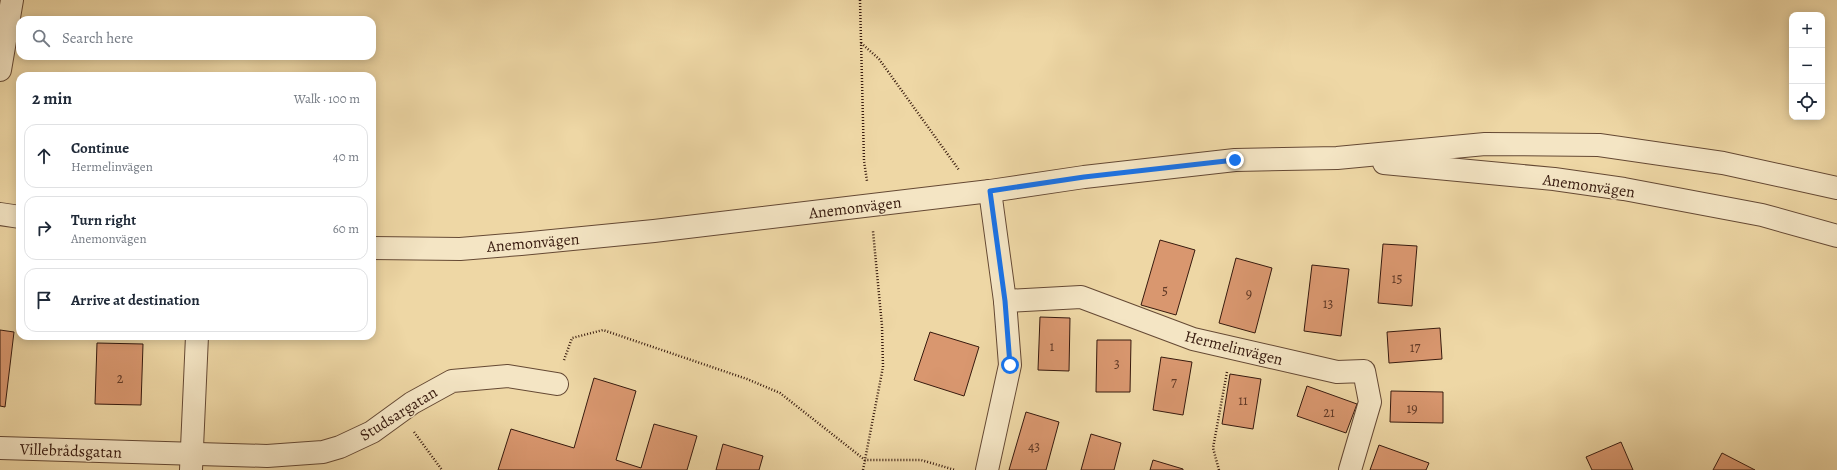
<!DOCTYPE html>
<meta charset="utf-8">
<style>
:root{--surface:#fff;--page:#f6f6f7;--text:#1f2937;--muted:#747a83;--line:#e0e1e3}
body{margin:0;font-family:Alegreya,serif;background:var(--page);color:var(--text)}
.controls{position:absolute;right:12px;top:12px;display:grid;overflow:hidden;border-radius:8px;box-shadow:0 2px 10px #0003}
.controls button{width:36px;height:36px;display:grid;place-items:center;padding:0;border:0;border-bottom:1px solid var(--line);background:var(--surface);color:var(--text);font:20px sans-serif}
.stop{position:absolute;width:12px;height:12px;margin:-9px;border:3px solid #1a73e8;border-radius:50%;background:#fff}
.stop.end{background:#1a73e8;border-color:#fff;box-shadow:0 1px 4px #0008}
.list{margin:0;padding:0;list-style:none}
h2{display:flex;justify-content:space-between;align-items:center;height:52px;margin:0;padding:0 16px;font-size:17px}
h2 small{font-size:13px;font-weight:400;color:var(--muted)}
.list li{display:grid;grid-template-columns:26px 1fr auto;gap:12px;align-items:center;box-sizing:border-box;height:64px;margin:0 8px 8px;padding:0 8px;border:1px solid var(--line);border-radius:12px}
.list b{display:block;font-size:15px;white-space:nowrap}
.list p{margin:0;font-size:13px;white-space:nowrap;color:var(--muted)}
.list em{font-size:13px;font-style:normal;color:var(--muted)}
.icon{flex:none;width:22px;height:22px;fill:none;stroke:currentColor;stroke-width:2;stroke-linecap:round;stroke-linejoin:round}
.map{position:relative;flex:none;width:1837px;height:470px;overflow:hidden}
.search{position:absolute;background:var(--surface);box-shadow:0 2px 10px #0003;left:16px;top:16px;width:360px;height:44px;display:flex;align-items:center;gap:10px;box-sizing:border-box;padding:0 14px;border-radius:12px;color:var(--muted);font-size:15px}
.panel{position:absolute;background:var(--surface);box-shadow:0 2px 10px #0003;left:16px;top:72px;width:360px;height:268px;border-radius:12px}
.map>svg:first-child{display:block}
.building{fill:#d9976f;stroke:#371a0e}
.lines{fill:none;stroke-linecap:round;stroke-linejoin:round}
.minor-casing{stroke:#654934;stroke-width:24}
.path{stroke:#371a0e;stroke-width:2.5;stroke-dasharray:1 2;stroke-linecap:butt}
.minor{stroke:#f4e5c4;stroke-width:22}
.route{stroke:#1a73e8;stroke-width:5}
.labels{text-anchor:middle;stroke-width:3;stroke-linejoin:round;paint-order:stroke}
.number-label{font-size:14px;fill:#603926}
.street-label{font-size:16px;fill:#371a0e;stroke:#f4e5c4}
</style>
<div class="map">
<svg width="1837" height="470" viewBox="0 0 1837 470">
<rect width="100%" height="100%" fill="#eed7a5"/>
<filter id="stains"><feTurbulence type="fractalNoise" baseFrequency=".005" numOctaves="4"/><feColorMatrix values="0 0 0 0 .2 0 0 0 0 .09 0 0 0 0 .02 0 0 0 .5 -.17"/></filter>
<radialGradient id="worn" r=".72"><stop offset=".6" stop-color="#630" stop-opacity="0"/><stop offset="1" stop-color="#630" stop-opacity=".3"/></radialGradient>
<g class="building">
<polygon points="1160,240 1195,250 1176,315 1141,305"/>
<polygon points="1383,244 1417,246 1412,306 1378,303"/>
<polygon points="1236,258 1272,268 1255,333 1219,323"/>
<polygon points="1312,265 1349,269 1341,336 1304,331"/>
<polygon points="1040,317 1070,318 1069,371 1038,370"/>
<polygon points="1440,328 1442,359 1389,363 1387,332"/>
<polygon points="0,330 14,332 5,407 0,406"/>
<polygon points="930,332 979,347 964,396 914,380"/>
<polygon points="1097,340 1131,340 1130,392 1096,392"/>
<polygon points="97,343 143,344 141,405 95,404"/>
<polygon points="1161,357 1192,362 1183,415 1153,410"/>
<polygon points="1230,374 1261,379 1253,429 1222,424"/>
<polygon points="594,378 636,391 616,460 641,468 654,424 697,436 687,470 498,470 511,429 574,448"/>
<polygon points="1307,386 1357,404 1346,433 1297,416"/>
<polygon points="1391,391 1443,392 1443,423 1390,422"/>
<polygon points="1026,412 1059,422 1046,470 1009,470"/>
<polygon points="1091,434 1121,443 1114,470 1081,470"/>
<polygon points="1621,442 1633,470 1592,470 1586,457"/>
<polygon points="723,444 763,456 759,470 716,470"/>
<polygon points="1379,445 1429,463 1426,470 1370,470"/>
<polygon points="1722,453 1755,470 1713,470"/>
<polygon points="1153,460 1183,469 1183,470 1150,470"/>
</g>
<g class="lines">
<defs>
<g id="minor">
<polyline points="0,70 12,0"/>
<polyline points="1384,163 1554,179 1624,189 1762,215 1837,236"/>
<polyline points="0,214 20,217"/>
<polyline points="372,248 460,249 521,244 654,231 990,191 1084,177 1235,160 1337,158 1485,144 1599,145 1723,163 1837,188"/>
<polyline points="1005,301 1081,297 1193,339 1337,372 1364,371 1370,402 1350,470"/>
<polyline points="0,448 267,456 323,452 340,447 372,432 412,403 452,381 508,376 557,384"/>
<polyline points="191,470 197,336"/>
<polyline points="987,470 1010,365 1005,301 990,191"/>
</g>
</defs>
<use href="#minor" class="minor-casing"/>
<g class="path">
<polyline points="860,0 864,161 867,181"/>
<polyline points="861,43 879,59 959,170"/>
<polyline points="564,360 572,338 603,330 747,379 780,393 865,460 921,460 955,470"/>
<polyline points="414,432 442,470"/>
<polyline points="863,470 883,367 882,326 873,231"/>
<polyline points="1219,470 1213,448 1227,372"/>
</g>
<use href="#minor" class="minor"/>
</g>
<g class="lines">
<polyline class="route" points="1010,365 1005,301 990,191 1084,177 1235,160"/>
</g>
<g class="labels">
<g class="number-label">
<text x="1397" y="283">15</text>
<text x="1165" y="295">5</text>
<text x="1249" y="298">9</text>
<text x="1328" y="308">13</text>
<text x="1052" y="351">1</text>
<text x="1415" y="352">17</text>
<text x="1117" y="368">3</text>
<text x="120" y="383">2</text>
<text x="1174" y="387">7</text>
<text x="1243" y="405">11</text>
<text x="1412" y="413">19</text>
<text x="1329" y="417">21</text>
<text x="1034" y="451">43</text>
</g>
<g class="street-label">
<text transform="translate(1589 185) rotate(8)" y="6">Anemonvägen</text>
<text transform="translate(855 207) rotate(-7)" y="6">Anemonvägen</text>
<text transform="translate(533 242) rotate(-5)" y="6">Anemonvägen</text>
<text transform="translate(1234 347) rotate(14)" y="6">Hermelinvägen</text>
<text transform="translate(398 413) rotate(-32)" y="6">Studsargatan</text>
<text transform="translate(71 450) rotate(2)" y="6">Villebrådsgatan</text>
</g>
</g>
<rect width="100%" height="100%" filter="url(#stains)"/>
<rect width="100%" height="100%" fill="url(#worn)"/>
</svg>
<div class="controls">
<button>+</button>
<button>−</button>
<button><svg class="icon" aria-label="locate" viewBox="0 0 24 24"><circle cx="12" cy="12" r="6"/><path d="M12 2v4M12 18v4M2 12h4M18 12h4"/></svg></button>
</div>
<div class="stop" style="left:1010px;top:365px"></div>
<div class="stop end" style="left:1235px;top:160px"></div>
<div class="search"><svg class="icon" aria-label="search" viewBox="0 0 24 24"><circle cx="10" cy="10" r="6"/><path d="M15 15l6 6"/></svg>Search here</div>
<section class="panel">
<h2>2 min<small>Walk · 100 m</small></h2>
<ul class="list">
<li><svg class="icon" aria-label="ahead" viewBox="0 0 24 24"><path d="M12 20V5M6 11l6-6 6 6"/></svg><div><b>Continue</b><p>Hermelinvägen</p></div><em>40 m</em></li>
<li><svg class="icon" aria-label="right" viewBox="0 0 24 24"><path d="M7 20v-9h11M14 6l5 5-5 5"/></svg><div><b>Turn right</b><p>Anemonvägen</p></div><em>60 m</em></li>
<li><svg class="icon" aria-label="arrive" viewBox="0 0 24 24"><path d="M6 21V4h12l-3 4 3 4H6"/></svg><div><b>Arrive at destination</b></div></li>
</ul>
</section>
</div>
